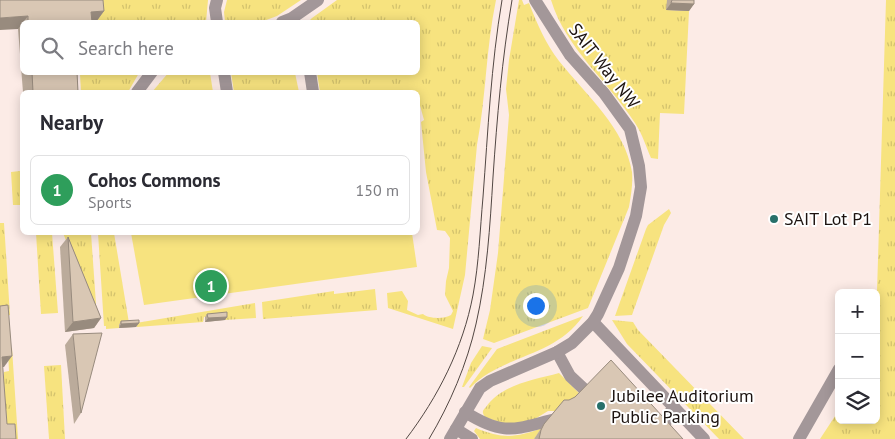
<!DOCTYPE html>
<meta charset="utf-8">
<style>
:root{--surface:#fff;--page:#f2f2f3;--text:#2b2b33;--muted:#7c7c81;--line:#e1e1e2;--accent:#1a73e8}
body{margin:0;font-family:"PT Sans",sans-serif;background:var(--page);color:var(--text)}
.controls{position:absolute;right:15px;bottom:15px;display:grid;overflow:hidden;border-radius:8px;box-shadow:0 2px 12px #0003}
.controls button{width:45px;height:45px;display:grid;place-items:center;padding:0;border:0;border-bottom:1px solid var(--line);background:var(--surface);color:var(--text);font:25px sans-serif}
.you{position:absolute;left:535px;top:305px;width:18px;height:18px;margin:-12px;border:4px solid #fff;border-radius:50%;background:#1a73e8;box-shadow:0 0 0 8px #1a73e833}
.badge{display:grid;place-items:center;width:32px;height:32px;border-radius:50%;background:var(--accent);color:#fff;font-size:16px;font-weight:700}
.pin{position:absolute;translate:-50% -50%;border:2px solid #fff;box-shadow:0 1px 5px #0006}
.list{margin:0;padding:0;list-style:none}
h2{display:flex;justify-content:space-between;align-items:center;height:65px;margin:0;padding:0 20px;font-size:21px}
h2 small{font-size:16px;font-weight:400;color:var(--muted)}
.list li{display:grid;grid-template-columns:32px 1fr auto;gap:15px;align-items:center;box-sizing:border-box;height:70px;margin:0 10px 10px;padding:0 10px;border:1px solid var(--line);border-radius:8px}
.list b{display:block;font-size:19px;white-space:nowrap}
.list p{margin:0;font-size:16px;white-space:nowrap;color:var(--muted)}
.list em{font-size:16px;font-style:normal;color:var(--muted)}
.icon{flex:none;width:28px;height:28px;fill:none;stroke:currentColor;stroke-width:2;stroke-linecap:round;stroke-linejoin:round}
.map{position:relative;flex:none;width:895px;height:439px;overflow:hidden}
.search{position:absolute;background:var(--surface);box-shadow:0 2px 12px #0003;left:20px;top:20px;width:400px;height:55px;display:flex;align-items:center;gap:12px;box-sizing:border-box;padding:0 18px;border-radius:8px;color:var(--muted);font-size:19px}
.panel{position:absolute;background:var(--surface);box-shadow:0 2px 12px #0003;left:20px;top:90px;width:400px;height:145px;border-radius:8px}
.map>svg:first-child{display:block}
.grass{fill:url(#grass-tufts)}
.garden{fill:#f7e37f}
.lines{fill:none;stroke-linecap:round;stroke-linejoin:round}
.minor{stroke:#a39799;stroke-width:12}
.tram{stroke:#524743;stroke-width:1}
.wall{fill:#bbab9b}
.shaded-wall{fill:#988b7e}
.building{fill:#d9c7b4;stroke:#988b7e}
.poi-dot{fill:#27706a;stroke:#fff;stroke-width:2}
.labels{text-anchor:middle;stroke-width:4;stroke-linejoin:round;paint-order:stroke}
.street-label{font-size:18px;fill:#1c1310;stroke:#fff}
.poi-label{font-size:18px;fill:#1c1310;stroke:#fff;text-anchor:start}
</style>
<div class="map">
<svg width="895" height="439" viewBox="0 0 895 439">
<defs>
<pattern id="grass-tufts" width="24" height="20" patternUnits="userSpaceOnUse" patternTransform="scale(1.25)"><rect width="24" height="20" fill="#f7e37f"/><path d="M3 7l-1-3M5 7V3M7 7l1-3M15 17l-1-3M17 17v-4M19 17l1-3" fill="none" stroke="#d3c26d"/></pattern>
</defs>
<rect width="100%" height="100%" fill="#fcebe6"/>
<g class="grass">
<polygon points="94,0 208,0 206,22 95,22"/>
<polygon points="227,0 301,0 277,16 261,22 225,22 224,12"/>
<path d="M337 0H496C486 48 486 97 477 145L465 275 453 329 388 308 387 293 402 291 408 301 407 310 418 315 423 314C429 319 444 319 451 315L453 311 445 295 446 281 449 268 450 238 445 231 437 230 426 172 421 122 424 120 419 102H418V92H320L317 73 418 72V22H308L312 18Z"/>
<path d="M519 0H522L524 5 529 3C537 24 546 44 559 61 586 95 625 128 632 172 633 184 631 195 629 207L588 308 494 343 483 339 490 310 498 253 509 115 506 89 509 60Z"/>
<path d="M551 0H667V10L689 11 684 114 660 113 658 159 651 158C646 147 643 135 635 123 608 81 566 49 551 0Z"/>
<polygon points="886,0 895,0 895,439 820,439 839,410 839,420 876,420 876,324"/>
<polygon points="86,72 139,72 139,73 128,92 81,92 80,74"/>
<polygon points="169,72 210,73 213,92 152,92"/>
<polygon points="231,73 295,73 299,92 234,92"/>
<polygon points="20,171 22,205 13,205 11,172"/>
<polygon points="669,209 671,213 664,225 632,315 615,316 646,229 648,225"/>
<polygon points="0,223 4,223 10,315 5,316 0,312"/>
<polygon points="36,233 52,233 58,313 41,314"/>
<polygon points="63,233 91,233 97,318"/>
<polygon points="98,233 114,233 129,323 119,324 119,328 106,329 106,326 104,326"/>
<polygon points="375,289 377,310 263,319 262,302 334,291 334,294"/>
<polygon points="255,303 256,318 225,320 225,315 204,317 203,322 137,327 136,323"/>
<path d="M583 316C554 358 503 354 470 388L469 387 497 349Z"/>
<polygon points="612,320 633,322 638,330 744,439 719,439 627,344"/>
<polygon points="482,346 492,348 464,387 462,387 471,363"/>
<polygon points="3,348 12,348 18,439 11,439 2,431 0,380 4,379 4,372 9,371 8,352"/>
<polygon points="61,365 65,439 49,439 44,366"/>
<path d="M559 373 581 395 556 411H548L530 422 512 427 485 417C482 412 482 411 486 407 502 384 534 380 559 373Z"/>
<path d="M476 428C502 439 516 438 542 428L534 439H480L474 431Z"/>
</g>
<polygon class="garden" points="131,233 412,233 417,267 144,305"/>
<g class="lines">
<g class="minor">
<polyline points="217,22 215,8 217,0"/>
<polyline points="282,22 292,18 318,0"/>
<polyline points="224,72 227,92"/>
<polyline points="310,72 313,92"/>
<polyline points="137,92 152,72"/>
<polyline points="593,322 704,439"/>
<polyline points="557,352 570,376 585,390"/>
<path d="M465 412C508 439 517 427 562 418"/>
<polyline points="456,429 472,439"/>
<polyline points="450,439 480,388 490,381 557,352 572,343 593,322 598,314 619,268 636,216 641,187 639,166 630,129 604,93 570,55 535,0"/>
<path d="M671 439C660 429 666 417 674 407"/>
<polyline points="799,439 839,369"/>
</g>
<g class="tram">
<path d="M406 439C438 397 463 348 473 295 479 263 480 230 483 197 488 131 491 65 502 0"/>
<path d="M429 439C450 404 467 364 476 324 487 276 490 226 493 177 497 118 502 59 512 0"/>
</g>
</g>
<g class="wall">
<polygon points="0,0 104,11 96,22 22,22 22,72 77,72 78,92 23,92 18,29"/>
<polygon points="667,0 694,0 694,4 689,11 666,10"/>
<polygon points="68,237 101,318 94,328 65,332 60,247"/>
<polygon points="207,314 227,317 225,320 205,322 205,317"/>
<polygon points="121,321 139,323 136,327 119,328 119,325"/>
<polygon points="73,334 81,413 74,424 65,345"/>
<polygon points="544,424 683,439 534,439"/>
</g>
<g class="shaded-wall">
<polygon points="671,3 694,4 689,11 666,10"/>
<polygon points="104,11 96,22 83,22 91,12"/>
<polygon points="28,16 18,29 0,30 0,18"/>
<polygon points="227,317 225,320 205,322 208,318"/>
<polygon points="101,318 94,328 65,332 73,322"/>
<polygon points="139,323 136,327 119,328 121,324"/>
<polygon points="12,356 4,367 0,367 2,357"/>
</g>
<g class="building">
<polygon points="0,0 103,0 104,11 91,12 92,22 28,22 28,16 0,18"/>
<polygon points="672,0 694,0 694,4 671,3"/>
<polygon points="32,72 77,72 78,92 33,92"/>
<polygon points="68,237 101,318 73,322"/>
<polygon points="8,305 12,356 2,357 7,424 15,424 16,439 0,439 0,306"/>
<polygon points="227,312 227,317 208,318 207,314"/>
<polygon points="139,320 139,323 121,324 121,321"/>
<polygon points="102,333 81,413 73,334"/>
<polygon points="611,360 683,439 539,439 541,430 544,424 564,400 569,400 575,397"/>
</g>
<g class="poi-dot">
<circle cx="774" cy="219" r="5"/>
<circle cx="601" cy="406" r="5"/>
</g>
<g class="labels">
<g class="street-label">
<text transform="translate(604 66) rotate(52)" y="6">SAIT Way NW</text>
</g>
<g class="poi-label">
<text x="784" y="225">SAIT Lot P1</text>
<text x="611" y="402">Jubilee Auditorium<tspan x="611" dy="21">Public Parking</tspan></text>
</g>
</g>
</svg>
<div class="controls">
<button>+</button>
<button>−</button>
<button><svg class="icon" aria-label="layers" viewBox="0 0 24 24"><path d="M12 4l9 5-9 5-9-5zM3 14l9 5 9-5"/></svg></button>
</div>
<div class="you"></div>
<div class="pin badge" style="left:211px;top:286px;background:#2e9e5b">1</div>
<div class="search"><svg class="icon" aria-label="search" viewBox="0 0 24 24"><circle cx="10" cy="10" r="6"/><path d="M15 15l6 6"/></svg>Search here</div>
<section class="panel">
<h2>Nearby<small></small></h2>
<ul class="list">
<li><span class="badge" style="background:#2e9e5b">1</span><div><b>Cohos Commons</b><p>Sports</p></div><em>150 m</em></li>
</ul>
</section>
</div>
